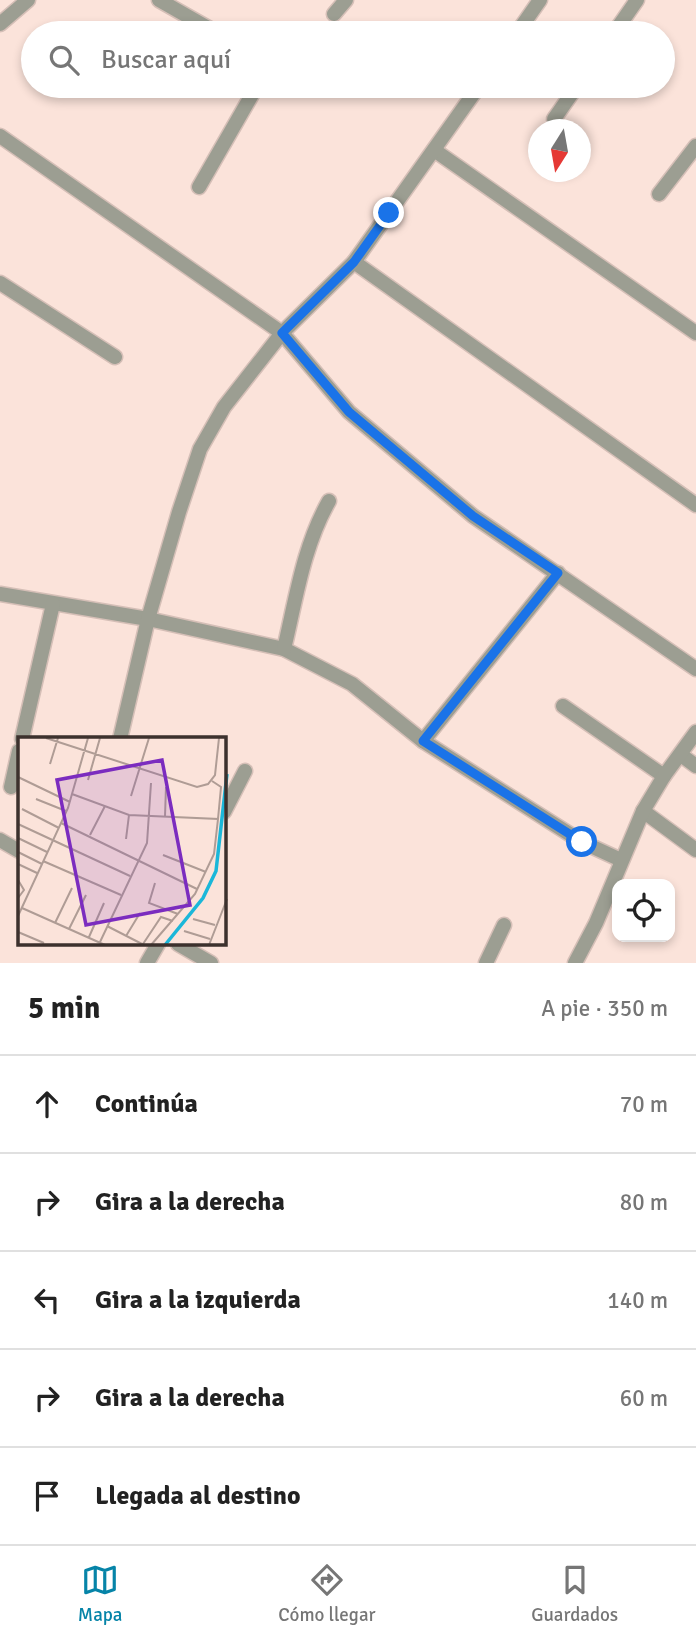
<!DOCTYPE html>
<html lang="es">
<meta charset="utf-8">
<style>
:root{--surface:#fff;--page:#f2f2f2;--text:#222;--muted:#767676;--line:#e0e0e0;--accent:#0684a8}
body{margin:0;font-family:Signika,sans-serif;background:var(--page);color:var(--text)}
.controls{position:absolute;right:21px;bottom:21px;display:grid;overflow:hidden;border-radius:14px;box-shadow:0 4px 10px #0003}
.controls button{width:63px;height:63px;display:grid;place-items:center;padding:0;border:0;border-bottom:2px solid var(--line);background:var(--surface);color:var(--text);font:35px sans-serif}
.compass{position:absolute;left:528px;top:119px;width:63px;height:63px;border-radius:50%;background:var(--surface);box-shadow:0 4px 10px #0003;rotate:191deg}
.stop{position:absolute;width:21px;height:21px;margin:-16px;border:5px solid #1a73e8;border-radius:50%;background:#fff}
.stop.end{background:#1a73e8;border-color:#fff;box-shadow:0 2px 7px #0008}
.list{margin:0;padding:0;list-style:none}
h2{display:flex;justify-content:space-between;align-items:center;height:91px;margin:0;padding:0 28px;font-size:30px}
h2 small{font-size:23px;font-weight:400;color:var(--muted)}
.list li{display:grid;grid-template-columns:46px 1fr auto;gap:21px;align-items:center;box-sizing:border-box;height:98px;padding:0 28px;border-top:2px solid var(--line)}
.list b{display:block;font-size:26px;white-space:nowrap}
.list em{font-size:23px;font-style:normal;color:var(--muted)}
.icon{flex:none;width:38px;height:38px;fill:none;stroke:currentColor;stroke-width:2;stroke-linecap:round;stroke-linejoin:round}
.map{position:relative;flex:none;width:696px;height:963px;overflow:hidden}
.search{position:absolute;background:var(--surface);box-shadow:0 4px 10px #0003;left:21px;right:21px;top:21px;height:77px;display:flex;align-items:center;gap:18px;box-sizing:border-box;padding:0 24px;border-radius:38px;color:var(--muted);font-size:26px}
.sheet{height:581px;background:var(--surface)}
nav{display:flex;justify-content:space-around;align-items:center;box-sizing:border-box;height:98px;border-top:2px solid var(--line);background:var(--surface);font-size:19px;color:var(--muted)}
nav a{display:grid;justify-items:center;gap:4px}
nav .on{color:var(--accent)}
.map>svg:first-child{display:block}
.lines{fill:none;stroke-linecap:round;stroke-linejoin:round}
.street-casing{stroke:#d5bfb7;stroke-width:17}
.street{stroke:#9c9e92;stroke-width:14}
.route{stroke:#1a73e8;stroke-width:9}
.inset-river{fill:none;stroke:#1bb7d9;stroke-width:3.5}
.inset-road{fill:none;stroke:#af9c95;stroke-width:2}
.view{fill:#7b2cbf;fill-opacity:0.15;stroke:#7b2cbf;stroke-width:3.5}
.inset-edge{fill:none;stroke:#3c312d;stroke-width:3.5}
</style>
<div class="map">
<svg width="696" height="963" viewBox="0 0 696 963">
<rect width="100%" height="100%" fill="#fbe3da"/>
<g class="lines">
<defs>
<g id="street">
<polyline points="159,0 217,33"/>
<polyline points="334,14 346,0"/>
<polyline points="0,24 28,0"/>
<polyline points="517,33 540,0"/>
<polyline points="614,33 637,0"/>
<polyline points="554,119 577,86"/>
<polyline points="0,136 282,333 349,412 473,516 696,669"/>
<polyline points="434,150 696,333"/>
<polyline points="199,187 257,86"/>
<polyline points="659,194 696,146"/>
<polyline points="354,262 696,505"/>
<polyline points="0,283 115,357"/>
<polyline points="0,594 148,619 284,649 352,684 423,741 582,842 621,860"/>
<path d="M284 649C296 599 303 547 329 501"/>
<polyline points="563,706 664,776"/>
<polyline points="22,739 53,604"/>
<polyline points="120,739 148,619 179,512 200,449 224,407 282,333 354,262 479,86"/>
<polyline points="423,741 558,573"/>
<polyline points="681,755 696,766"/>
<polyline points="11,787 19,751"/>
<polyline points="643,811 696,850"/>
<polyline points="224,812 245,771"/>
<polyline points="0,840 19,851"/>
<polyline points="178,944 211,963"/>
<polyline points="147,963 158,944"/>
<polyline points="486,963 504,925"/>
<polyline points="575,963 596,923 643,811 664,776 696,732"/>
</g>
</defs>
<use href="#street" class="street-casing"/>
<use href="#street" class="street"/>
</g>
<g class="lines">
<polyline class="route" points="389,213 354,262 282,333 349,412 473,516 558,573 423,741 582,842"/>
</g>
<g transform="translate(18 737)">
<rect width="208" height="208" fill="#fbe3da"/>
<path class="inset-river" d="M147 208 185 161 198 134 209 37"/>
<path class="inset-road" d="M28 1 179 50 190 47 197 38 201 1M32 27 40 1M0 40 52 65M70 43 82 1M194 44 203 50 200 82M54 57 111 78 200 82 196 117 177 157 133 208M113 59 131 1M18 62 48 74M4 72 41 91M147 79 148 50M43 86 179 152M0 87 112 139M72 98 87 69M0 101 29 115M108 102 111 78M0 115 24 127M145 118 188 135M25 124 103 158M0 127 19 136M0 143 6 153 0 161M137 146 131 166 160 177M4 171 87 208M0 179 50 71 70 1M175 182 197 188M37 186 54 151M89 189 126 208M51 192 68 158M166 194 192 202M0 195 26 206M108 199 122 176M71 200 86 166M82 205 129 106 133 46M125 207 143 180 155 184M191 208 209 162"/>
<path class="view" d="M144 23 172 168 68 188 39 43Z"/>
<rect width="208" height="208" class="inset-edge"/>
</g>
</svg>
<div class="controls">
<button><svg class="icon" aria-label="locate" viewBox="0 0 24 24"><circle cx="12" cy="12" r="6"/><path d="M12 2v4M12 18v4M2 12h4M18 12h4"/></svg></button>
</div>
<svg class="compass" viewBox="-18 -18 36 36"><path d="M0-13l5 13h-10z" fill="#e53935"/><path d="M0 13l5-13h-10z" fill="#767676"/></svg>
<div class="stop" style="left:582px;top:842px"></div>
<div class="stop end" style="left:389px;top:213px"></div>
<div class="search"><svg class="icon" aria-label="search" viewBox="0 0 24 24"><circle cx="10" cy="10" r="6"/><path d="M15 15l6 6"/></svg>Buscar aquí</div>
</div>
<section class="sheet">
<h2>5 min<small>A pie · 350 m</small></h2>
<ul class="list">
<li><svg class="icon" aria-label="ahead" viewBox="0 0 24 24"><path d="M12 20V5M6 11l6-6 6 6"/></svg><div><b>Continúa</b></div><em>70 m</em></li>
<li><svg class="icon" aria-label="right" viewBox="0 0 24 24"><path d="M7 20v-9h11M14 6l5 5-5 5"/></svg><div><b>Gira a la derecha</b></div><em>80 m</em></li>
<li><svg class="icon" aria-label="left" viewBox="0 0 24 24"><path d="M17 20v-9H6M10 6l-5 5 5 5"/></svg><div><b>Gira a la izquierda</b></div><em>140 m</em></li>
<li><svg class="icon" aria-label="right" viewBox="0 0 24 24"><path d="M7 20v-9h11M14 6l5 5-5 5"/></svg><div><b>Gira a la derecha</b></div><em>60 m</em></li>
<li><svg class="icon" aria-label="arrive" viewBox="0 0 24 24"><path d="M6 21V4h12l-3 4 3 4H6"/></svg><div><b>Llegada al destino</b></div></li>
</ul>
</section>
<nav>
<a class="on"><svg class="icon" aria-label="map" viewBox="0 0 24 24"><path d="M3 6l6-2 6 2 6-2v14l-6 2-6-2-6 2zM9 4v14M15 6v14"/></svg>Mapa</a>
<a><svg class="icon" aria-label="directions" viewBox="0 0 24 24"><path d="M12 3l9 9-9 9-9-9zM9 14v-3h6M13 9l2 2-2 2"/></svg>Cómo llegar</a>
<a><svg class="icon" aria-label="saved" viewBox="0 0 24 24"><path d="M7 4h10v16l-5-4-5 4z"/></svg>Guardados</a>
</nav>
